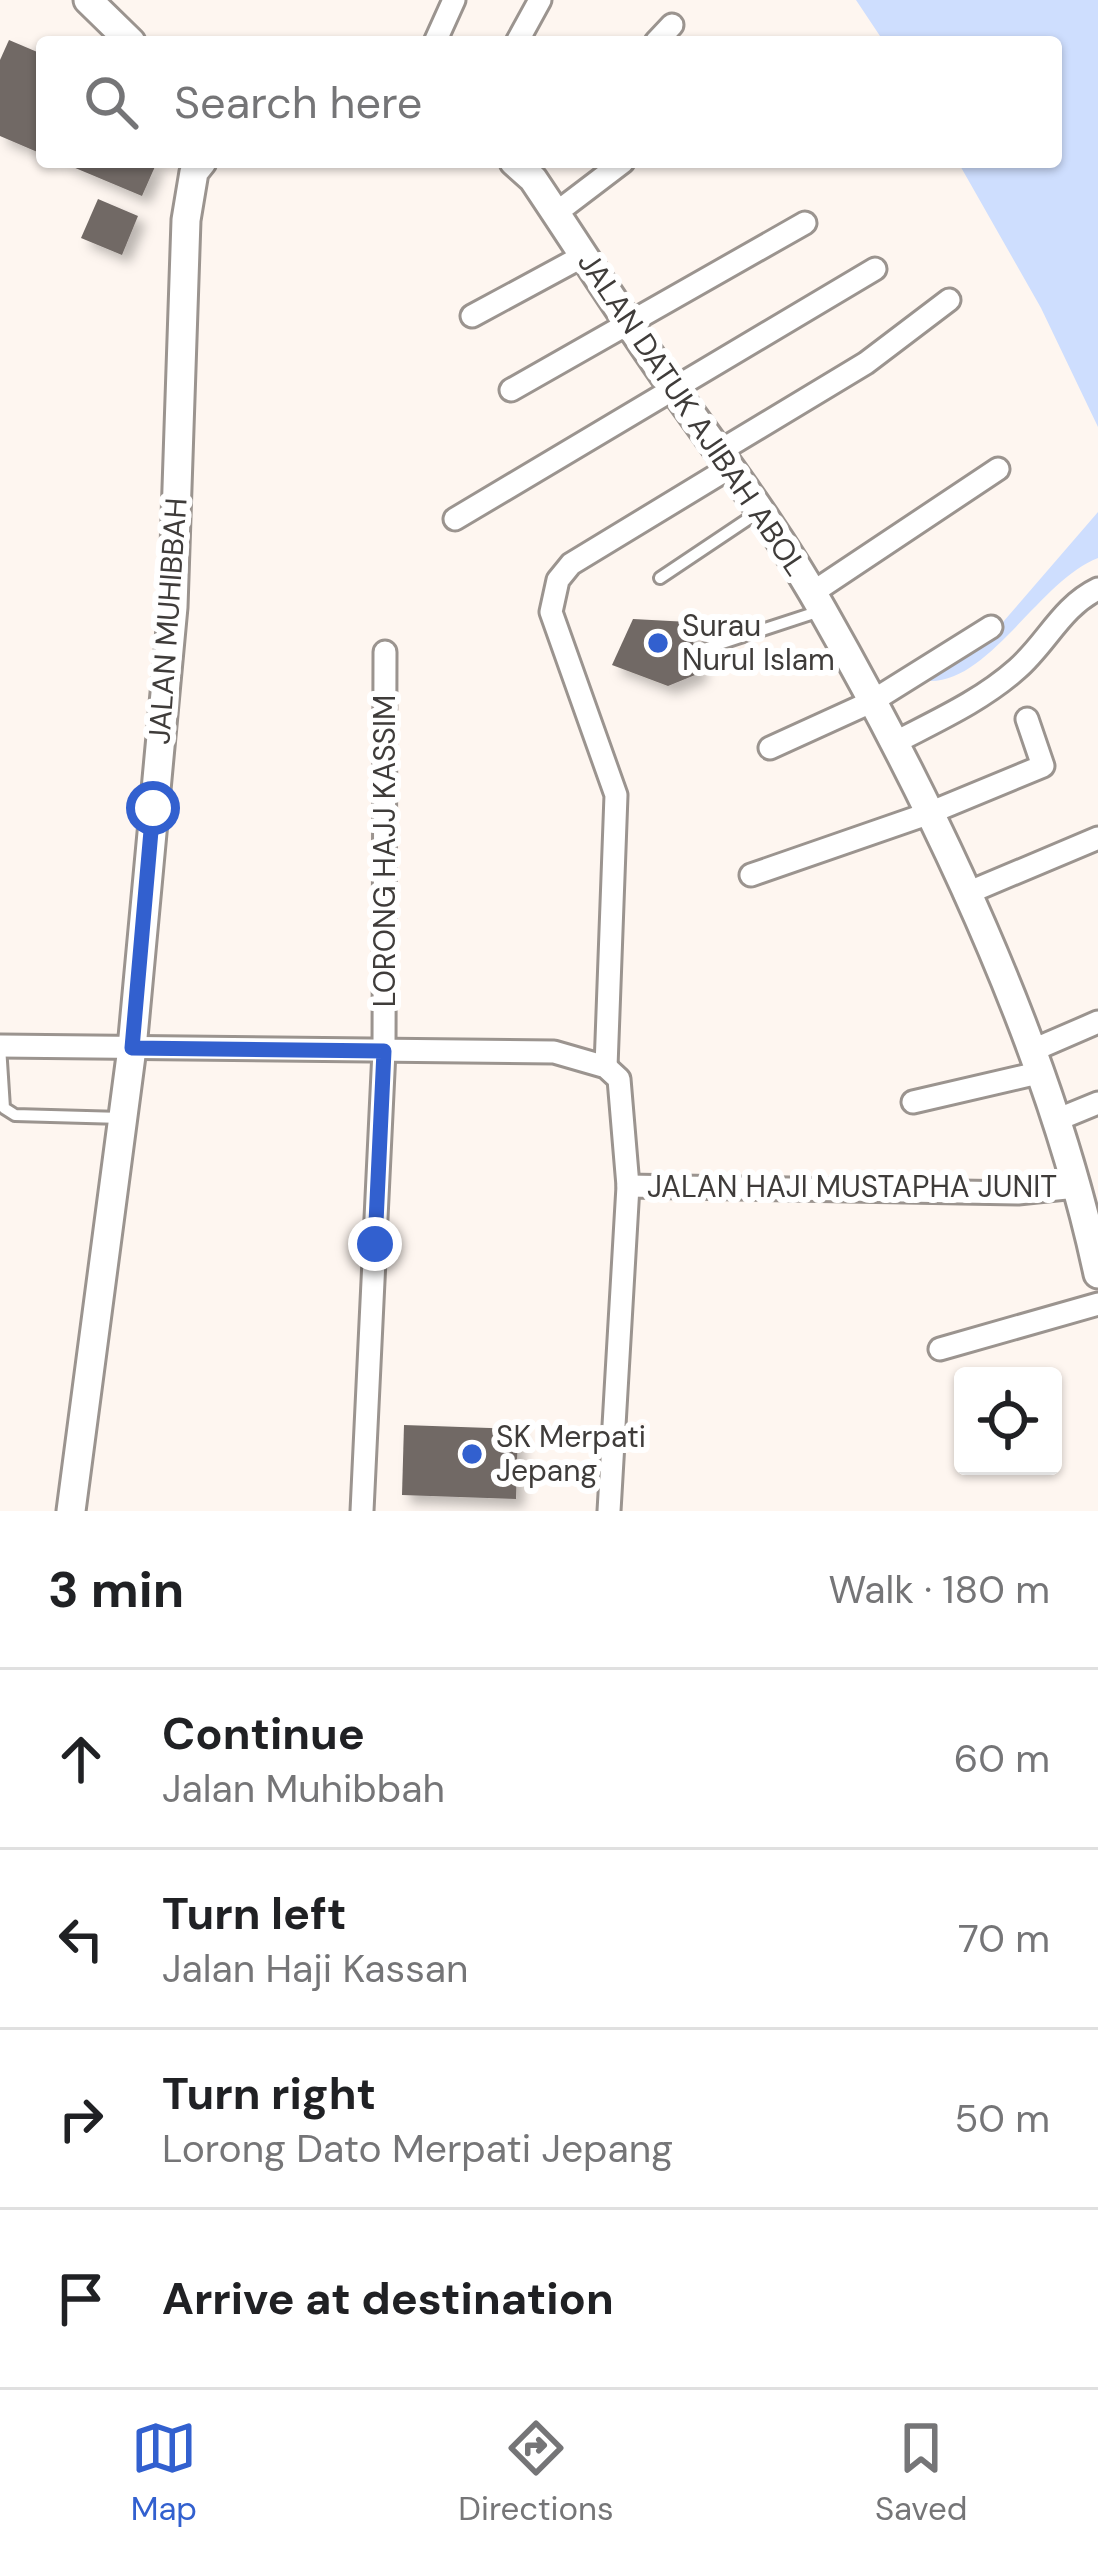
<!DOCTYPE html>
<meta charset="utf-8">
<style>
:root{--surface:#fff;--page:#f6f6f6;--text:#202124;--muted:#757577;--line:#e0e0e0;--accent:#3260cf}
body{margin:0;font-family:"DM Sans",sans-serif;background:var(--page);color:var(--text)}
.controls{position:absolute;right:36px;bottom:36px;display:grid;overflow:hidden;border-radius:12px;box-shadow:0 3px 9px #0004}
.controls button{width:108px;height:108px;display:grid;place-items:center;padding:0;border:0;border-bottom:3px solid var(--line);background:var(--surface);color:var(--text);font:60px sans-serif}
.stop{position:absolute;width:36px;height:36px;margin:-27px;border:9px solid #3260cf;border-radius:50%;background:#fff}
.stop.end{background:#3260cf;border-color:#fff;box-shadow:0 3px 12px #0008}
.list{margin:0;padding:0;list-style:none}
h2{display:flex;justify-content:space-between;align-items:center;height:156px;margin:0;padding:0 48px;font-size:51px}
h2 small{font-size:39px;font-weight:400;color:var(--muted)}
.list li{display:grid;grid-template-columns:78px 1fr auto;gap:36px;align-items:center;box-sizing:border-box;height:180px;padding:0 48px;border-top:3px solid var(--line)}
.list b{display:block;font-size:45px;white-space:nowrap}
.list p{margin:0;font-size:39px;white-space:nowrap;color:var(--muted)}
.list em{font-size:39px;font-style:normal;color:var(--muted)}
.icon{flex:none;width:66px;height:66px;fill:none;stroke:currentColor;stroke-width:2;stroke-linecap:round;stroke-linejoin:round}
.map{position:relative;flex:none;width:1098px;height:1511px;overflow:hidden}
.search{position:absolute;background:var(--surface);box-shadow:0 3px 9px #0004;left:36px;right:36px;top:36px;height:132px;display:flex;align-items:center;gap:30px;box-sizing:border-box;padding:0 42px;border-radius:12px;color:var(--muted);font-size:45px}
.sheet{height:876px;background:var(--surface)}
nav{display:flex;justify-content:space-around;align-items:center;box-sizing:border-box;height:168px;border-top:3px solid var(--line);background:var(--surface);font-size:33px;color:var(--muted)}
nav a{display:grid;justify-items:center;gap:6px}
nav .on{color:var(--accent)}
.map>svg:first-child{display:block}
.water{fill:#cedefe}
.building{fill:#716965;filter:url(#shadow)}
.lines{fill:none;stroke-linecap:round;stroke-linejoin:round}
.service-casing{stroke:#9b948f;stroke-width:16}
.minor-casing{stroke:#9b948f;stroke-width:27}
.secondary-casing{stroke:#9b948f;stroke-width:33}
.service{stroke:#fff;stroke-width:10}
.minor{stroke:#fff;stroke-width:21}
.secondary{stroke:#fff;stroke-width:27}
.route{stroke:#3260cf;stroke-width:15}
.poi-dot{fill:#3260cf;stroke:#fff;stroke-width:4.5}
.labels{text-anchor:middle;stroke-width:12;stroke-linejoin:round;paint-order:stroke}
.street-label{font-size:30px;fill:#3f3c3a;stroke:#fff}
.poi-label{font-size:30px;fill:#3f3c3a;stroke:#fff;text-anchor:start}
</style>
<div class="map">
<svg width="1098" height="1511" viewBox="0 0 1098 1511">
<defs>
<filter id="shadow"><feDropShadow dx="8" dy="8" stdDeviation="6" flood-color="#0004"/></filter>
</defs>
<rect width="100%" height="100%" fill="#fef6f0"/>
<g class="water">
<polygon points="856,0 1098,0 1098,427 1041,308 958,162 1056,162 1056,42 884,42"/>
<path d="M1098 512V558C1040 580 990 682 930 681L1003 622Z"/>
</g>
<g class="building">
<polygon points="9,40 42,54 42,154 0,136 0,60"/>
<polygon points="61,162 157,162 142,196"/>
<polygon points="98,199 138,216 122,255 81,238"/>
<polygon points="633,619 689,622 700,673 668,686 612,665"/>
<polygon points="404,1425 518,1429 516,1499 402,1495"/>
</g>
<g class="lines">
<defs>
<g id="service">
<polyline points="660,578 757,513"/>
<polyline points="698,651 820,611"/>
<polyline points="0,1046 4,1108 15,1115 122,1118"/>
</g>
<g id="minor">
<polyline points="435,42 454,0"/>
<polyline points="517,42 540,0"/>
<polyline points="656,42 672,25"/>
<polyline points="556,213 623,162"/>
<polyline points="472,316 585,255"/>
<polyline points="511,390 805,223"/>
<polyline points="720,451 866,363 949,300"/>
<polyline points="455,519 875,269"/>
<polyline points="812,593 998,469"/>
<path d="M894 743C936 721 981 701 1017 669 1047 643 1061 607 1098 589"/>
<polyline points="770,748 871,702 991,627"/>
<polyline points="751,875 927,814 1043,766 1027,719"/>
<polyline points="965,894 1098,838"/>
<polyline points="0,1046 554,1052 606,1067 619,1079 628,1186 609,1511"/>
<polyline points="1031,1051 1098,1022"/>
<polyline points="606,1067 616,795 551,612 558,580 571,564 729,468"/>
<polyline points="913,1102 1038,1073"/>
<polyline points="1054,1121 1098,1103"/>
<polyline points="628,1186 1018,1193 1076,1187"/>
<polyline points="940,1349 1098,1304"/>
<polyline points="362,1511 384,1051 385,652"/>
</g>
<g id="secondary">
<polyline points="88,0 131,42"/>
<path d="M514 162 533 179C580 249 626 322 675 391 726 462 780 534 823 611 937 812 1050 1048 1098 1274"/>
<polyline points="71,1511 132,1048 173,607 186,220 194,172 202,162"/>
</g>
</defs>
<use href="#service" class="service-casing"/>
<use href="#minor" class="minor-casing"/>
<use href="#secondary" class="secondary-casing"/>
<use href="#service" class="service"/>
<use href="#minor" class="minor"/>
<use href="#secondary" class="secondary"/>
</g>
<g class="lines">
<polyline class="route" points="153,808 132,1048 384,1051 375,1244"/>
</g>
<g class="poi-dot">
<circle cx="658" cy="643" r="12"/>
<circle cx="472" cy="1454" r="12"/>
</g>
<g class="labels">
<g class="street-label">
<text transform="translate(692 414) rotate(56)" y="10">JALAN DATUK AJIBAH ABOL</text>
<text transform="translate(168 621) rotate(-86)" y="10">JALAN MUHIBBAH</text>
<text transform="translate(385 851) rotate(-90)" y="10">LORONG HAJJ KASSIM</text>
<text x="852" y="1197">JALAN HAJI MUSTAPHA JUNIT</text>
</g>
<g class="poi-label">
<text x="682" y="636">Surau<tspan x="682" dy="34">Nurul Islam</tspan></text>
<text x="496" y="1447">SK Merpati<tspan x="496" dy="34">Jepang</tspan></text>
</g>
</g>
</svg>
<div class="controls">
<button><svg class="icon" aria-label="locate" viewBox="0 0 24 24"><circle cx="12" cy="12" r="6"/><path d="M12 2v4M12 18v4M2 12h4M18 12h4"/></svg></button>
</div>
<div class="stop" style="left:153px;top:808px"></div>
<div class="stop end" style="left:375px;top:1244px"></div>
<div class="search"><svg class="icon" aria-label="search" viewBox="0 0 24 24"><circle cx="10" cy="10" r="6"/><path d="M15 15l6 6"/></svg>Search here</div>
</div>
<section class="sheet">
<h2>3 min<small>Walk · 180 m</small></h2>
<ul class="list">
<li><svg class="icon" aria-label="ahead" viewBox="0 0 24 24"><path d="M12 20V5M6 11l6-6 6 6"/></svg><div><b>Continue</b><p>Jalan Muhibbah</p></div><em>60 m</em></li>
<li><svg class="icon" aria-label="left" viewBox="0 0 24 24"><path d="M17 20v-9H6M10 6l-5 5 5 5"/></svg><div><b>Turn left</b><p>Jalan Haji Kassan</p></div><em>70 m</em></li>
<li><svg class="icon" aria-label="right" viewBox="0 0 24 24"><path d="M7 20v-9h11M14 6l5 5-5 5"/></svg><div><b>Turn right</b><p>Lorong Dato Merpati Jepang</p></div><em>50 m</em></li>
<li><svg class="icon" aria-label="arrive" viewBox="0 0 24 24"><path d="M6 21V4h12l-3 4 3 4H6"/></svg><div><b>Arrive at destination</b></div></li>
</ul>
</section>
<nav>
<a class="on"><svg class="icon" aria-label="map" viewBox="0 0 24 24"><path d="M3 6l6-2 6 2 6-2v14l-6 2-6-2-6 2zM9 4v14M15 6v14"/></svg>Map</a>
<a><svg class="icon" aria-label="directions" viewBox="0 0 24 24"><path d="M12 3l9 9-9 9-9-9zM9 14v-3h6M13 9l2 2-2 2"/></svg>Directions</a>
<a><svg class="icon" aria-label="saved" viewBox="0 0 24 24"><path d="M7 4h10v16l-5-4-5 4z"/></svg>Saved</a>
</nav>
